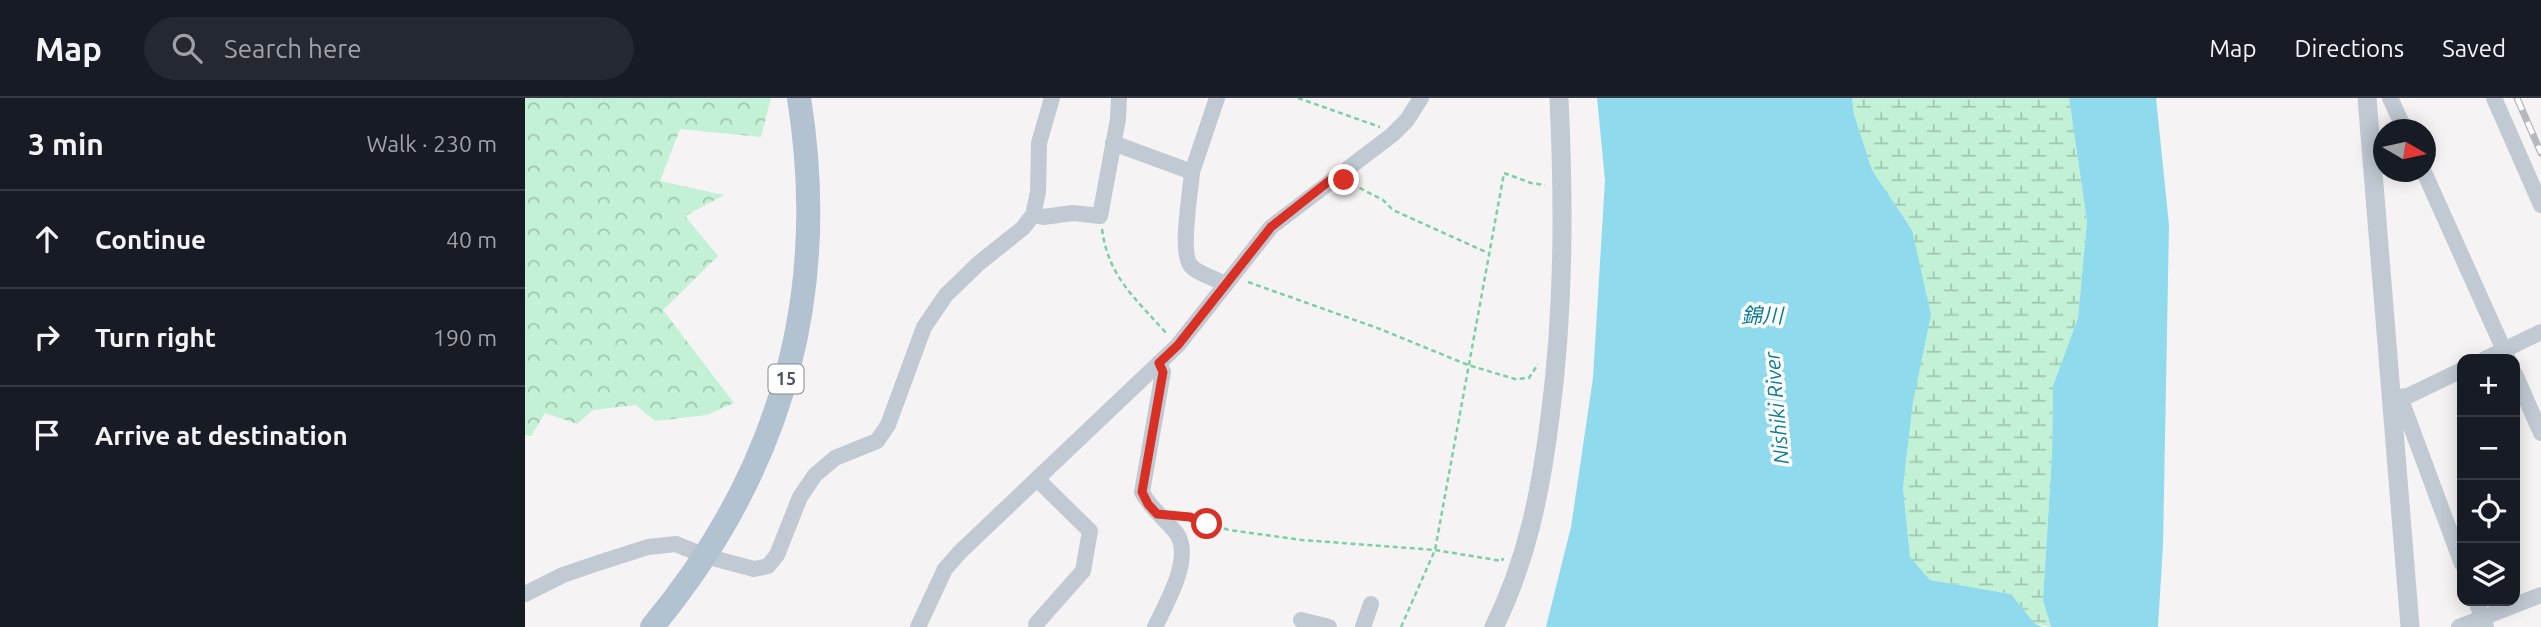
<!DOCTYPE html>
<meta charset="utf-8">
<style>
:root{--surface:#171b24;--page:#242831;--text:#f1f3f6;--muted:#9ea1a6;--line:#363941}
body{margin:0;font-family:Ubuntu,"Noto Sans JP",sans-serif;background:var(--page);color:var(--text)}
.controls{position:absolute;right:21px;bottom:21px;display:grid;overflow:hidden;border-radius:14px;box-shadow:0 4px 18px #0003}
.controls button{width:63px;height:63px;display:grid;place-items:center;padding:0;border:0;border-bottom:2px solid var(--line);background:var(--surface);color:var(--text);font:35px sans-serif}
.compass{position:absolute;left:1848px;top:21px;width:63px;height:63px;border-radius:50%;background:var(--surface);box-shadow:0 4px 18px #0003;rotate:99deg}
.stop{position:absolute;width:21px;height:21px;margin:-16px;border:5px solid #d93025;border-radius:50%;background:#fff}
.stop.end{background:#d93025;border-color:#fff;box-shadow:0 2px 7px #0008}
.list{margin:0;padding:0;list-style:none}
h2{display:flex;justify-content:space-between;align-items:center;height:91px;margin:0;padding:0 28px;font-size:30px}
h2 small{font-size:23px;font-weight:400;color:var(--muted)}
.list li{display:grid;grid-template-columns:46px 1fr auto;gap:21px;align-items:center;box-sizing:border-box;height:98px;padding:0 28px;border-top:2px solid var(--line)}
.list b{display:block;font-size:26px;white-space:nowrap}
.list em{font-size:23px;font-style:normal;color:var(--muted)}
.icon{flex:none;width:38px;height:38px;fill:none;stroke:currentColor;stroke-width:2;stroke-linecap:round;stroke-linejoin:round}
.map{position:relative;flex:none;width:2016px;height:529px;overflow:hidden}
header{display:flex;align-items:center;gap:42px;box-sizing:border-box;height:98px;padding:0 35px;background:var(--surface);border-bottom:2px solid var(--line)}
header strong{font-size:33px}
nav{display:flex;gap:38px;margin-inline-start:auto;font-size:24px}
.search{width:490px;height:63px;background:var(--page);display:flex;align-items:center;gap:18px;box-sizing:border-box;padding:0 24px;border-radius:38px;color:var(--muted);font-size:26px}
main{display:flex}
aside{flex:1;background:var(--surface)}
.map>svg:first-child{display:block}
.forest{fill:url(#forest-crowns)}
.wetland{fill:url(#wetland-marsh)}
.water{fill:#90daee}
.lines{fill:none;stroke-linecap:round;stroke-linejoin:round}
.path{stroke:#7ad0a6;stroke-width:2.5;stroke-dasharray:5 3.5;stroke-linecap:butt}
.minor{stroke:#c1cad2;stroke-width:16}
.tertiary{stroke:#c1cad2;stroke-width:19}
.primary{stroke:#b3c2d1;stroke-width:24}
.rail-casing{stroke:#b5b8bd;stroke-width:7}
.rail{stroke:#fff;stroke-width:4.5;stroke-dasharray:13;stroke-linecap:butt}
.route{stroke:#d93025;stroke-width:9}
.labels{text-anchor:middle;stroke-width:7;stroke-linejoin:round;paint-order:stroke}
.shield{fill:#fff;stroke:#808990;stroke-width:2}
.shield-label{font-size:18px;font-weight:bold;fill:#4a5661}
.water-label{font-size:21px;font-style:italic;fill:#0c7c9b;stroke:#fff}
</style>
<header>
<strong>Map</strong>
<div class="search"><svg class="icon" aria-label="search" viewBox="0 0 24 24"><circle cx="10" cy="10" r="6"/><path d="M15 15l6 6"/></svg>Search here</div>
<nav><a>Map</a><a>Directions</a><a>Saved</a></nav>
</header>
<main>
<aside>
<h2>3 min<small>Walk · 230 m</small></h2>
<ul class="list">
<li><svg class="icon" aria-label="ahead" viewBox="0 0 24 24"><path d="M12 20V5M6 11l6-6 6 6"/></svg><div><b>Continue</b></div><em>40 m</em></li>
<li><svg class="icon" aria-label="right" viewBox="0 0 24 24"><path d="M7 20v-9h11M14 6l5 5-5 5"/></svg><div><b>Turn right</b></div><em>190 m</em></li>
<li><svg class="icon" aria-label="arrive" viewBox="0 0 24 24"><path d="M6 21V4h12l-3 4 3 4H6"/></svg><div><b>Arrive at destination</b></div></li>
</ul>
</aside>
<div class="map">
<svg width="2016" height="529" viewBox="0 0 2016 529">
<defs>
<pattern id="forest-crowns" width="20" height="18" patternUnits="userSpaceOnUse" patternTransform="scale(1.75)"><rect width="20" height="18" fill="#c3f1d5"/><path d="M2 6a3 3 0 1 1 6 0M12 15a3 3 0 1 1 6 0" fill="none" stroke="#a0c6b0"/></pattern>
<pattern id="wetland-marsh" width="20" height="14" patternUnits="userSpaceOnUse" patternTransform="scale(1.75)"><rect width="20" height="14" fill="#c3f1d5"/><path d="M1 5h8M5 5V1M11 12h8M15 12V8" fill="none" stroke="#a0c6b0"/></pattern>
</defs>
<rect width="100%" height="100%" fill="#f5f3f3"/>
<polygon class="forest" points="0,0 246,0 236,39 155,31 135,83 199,97 160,118 193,158 138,212 209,305 182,317 130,323 111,307 68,312 52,326 20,315 6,338 0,337"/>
<polygon class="wetland" points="1327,0 1544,0 1562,123 1553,220 1528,288 1527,357 1518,502 1526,529 1510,526 1486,496 1405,482 1385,459 1378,390 1388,304 1387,132 1347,72 1329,16"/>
<g class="water">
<polygon points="1072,0 1327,0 1329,16 1347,72 1387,132 1406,217 1388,304 1378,390 1385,459 1405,482 1486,496 1510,526 1518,529 1021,529 1046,429 1068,280 1080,82"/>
<polygon points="1544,0 1631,0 1644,127 1638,447 1633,529 1526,529 1518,502 1527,357 1528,288 1553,220 1562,123"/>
</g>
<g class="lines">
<g class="path">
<polyline points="773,0 855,29"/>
<polyline points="827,86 858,102 868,112 963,155"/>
<path d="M577 131C583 179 612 202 642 236"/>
<polyline points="723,184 855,231 943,267 990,281 1004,280 1013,266"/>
<polyline points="658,419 704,432 777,442 910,452 977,463 978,460"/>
<polyline points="876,529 910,452 979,75 1006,85 1020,87"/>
</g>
<g class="minor">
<polyline points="1865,0 1880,32"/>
<polyline points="1969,0 2016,107"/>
<path d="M588 45 667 74C666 93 654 155 666 168 674 177 690 179 700 187"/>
<polyline points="667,74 692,0"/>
<polyline points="1899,74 1983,261"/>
<polyline points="508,117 518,119 548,115 575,118 593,21 594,0"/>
<polyline points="1960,261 2016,234"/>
<polyline points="1990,276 2016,335"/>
<polyline points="1875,299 1937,466"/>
<polyline points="1866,300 1883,298 1937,272"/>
<polyline points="0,496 38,477 73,465 123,449 151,446 180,458 229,471 243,468 252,457 275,399 290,377 310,360 352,343 363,327 399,229 421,197 454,165 498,130 508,117 513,94 514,45 527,0"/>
<polyline points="1951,503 1961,529"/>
<polyline points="776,522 804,529"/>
<polyline points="511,526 558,473 565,433 512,381"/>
<polyline points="393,529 420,471 435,454 653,247 746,129 867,37 882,22 896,0"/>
<path d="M630 529C641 506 668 460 652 436 641 421 626 412 617 394L638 274 634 265"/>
<polyline points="838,529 846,506"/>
<polyline points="1934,529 2016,497"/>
</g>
<g class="tertiary">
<polyline points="1842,0 1885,529"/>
<path d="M969 529C1002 463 1016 392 1025 319 1039 213 1039 107 1034 0"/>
</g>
<path class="primary" d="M127 529C255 375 306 199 274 0"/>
<defs>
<polyline id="rail" points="1992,0 2016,55"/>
</defs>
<use href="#rail" class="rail-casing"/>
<use href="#rail" class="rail"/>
</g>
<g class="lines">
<polyline class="route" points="682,426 665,419 632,416 623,406 617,394 638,274 634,265 653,247 746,129 813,76 819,82"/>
</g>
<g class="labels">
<rect class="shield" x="243.5" y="266.5" width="35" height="29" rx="5"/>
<g class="shield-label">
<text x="261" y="287">15</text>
</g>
<g class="water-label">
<text x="1237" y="225">錦川</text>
<text transform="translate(1252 310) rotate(-95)" y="7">Nishiki River</text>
</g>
</g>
</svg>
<div class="controls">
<button>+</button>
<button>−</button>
<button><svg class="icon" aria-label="locate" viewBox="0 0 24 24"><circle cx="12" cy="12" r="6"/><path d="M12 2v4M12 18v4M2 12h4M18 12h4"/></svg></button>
<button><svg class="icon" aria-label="layers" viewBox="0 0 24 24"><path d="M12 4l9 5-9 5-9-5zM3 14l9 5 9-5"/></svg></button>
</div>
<svg class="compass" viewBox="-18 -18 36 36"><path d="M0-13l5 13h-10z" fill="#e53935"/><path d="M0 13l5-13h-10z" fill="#9ea1a6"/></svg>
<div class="stop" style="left:682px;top:426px"></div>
<div class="stop end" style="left:819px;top:82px"></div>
</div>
</main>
